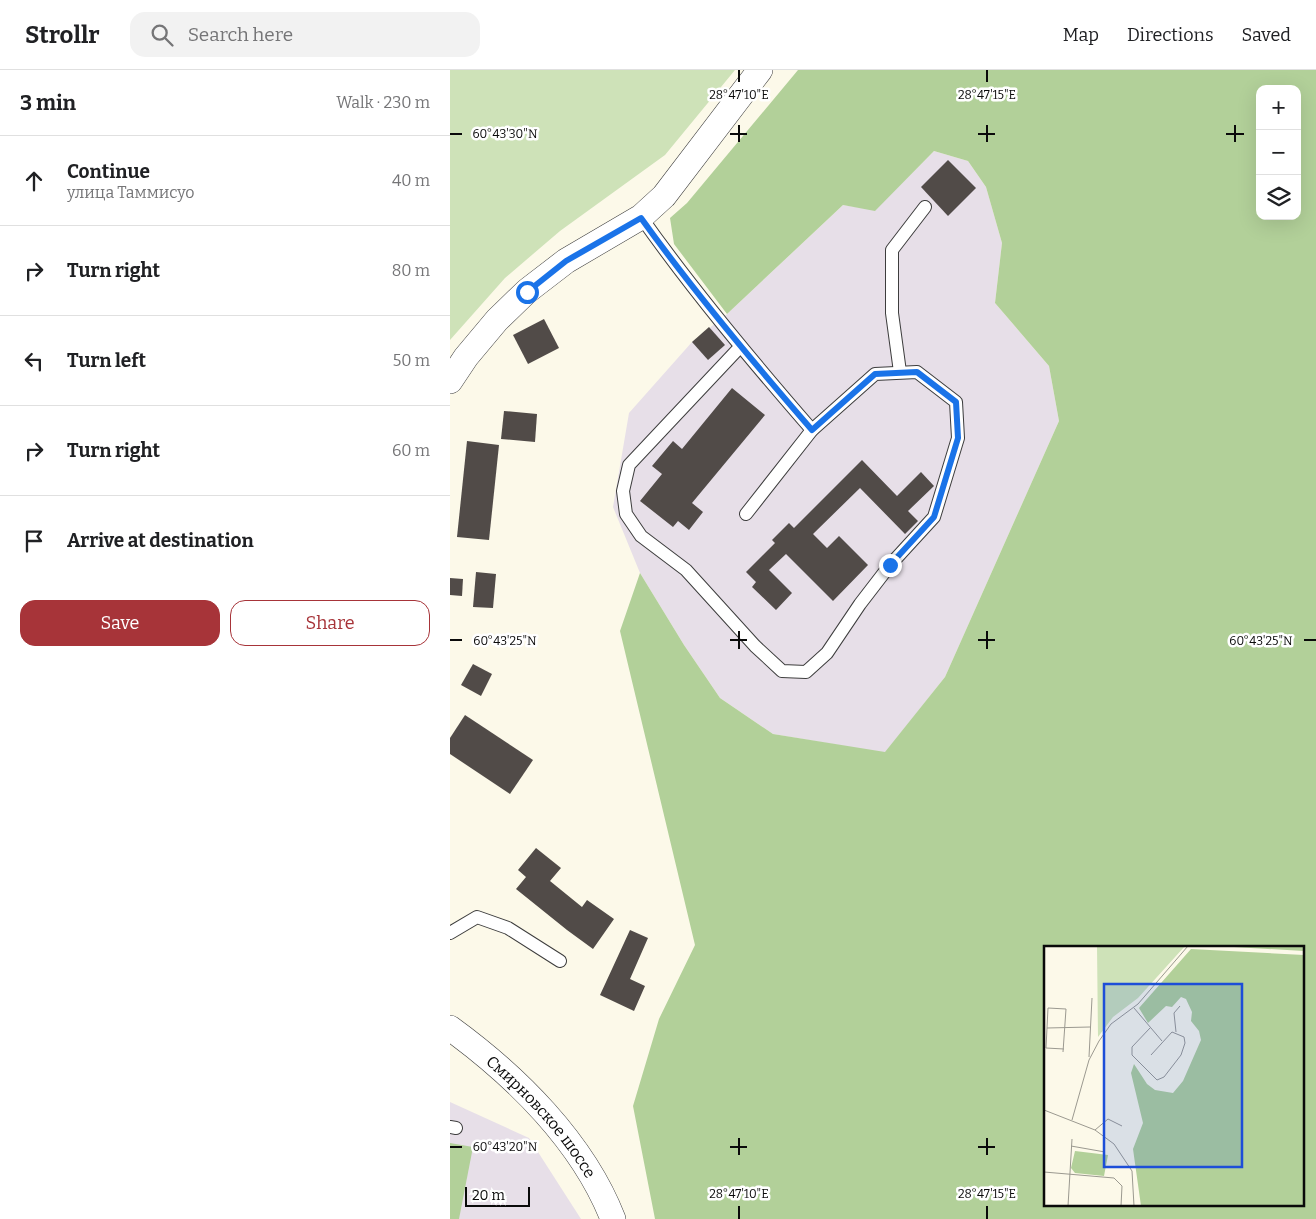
<!DOCTYPE html>
<meta charset="utf-8">
<style>
:root{--surface:#fff;--page:#f2f2f2;--text:#202124;--muted:#757577;--line:#e0e0e0;--accent:#a73439}
body{margin:0;font-family:Bitter,serif;background:var(--page);color:var(--text)}
.controls{position:absolute;right:15px;top:15px;display:grid;overflow:hidden;border-radius:10px;box-shadow:0 5px 20px #0002}
.controls button{width:45px;height:45px;display:grid;place-items:center;padding:0;border:0;border-bottom:1px solid var(--line);background:var(--surface);color:var(--text);font:25px sans-serif}
.scale{position:absolute;left:15px;bottom:12px;width:65px;box-sizing:border-box;padding-left:5px;border:2px solid #0a0a0a;border-top:0;font-size:14px;line-height:18px;white-space:nowrap;color:#0a0a0a;-webkit-text-stroke:4px #fff;paint-order:stroke}
.stop{position:absolute;width:15px;height:15px;margin:-11px;border:4px solid #1a73e8;border-radius:50%;background:#fff}
.stop.end{background:#1a73e8;border-color:#fff;box-shadow:0 1px 5px #0008}
.list{margin:0;padding:0;list-style:none}
h2{display:flex;justify-content:space-between;align-items:center;height:65px;margin:0;padding:0 20px;font-size:21px}
h2 small{font-size:16px;font-weight:400;color:var(--muted)}
.list li{display:grid;grid-template-columns:32px 1fr auto;gap:15px;align-items:center;box-sizing:border-box;height:90px;padding:0 20px;border-top:1px solid var(--line)}
.list b{display:block;font-size:19px;white-space:nowrap}
.list p{margin:0;font-size:16px;white-space:nowrap;color:var(--muted)}
.list em{font-size:16px;font-style:normal;color:var(--muted)}
.actions{display:flex;gap:10px;padding:15px 20px}
.actions a{flex:1;padding:11px 0;border:1px solid var(--accent);border-radius:15px;text-align:center;font-size:18px;color:var(--accent)}
.actions .main{background:var(--accent);color:#fff}
.icon{flex:none;width:28px;height:28px;fill:none;stroke:currentColor;stroke-width:2;stroke-linecap:round;stroke-linejoin:round}
.map{position:relative;flex:none;width:866px;height:1149px;overflow:hidden}
header{display:flex;align-items:center;gap:30px;box-sizing:border-box;height:70px;padding:0 25px;background:var(--surface);border-bottom:1px solid var(--line)}
header strong{font-size:24px}
nav{display:flex;gap:28px;margin-inline-start:auto;font-size:18px}
.search{width:350px;height:45px;background:var(--page);display:flex;align-items:center;gap:12px;box-sizing:border-box;padding:0 18px;border-radius:15px;color:var(--muted);font-size:19px}
main{display:flex}
aside{flex:1;background:var(--surface)}
.map>svg:first-child{display:block}
.industrial{fill:#e7dfe8}
.green{fill:#cee2b8}
.forest{fill:#b2d099;fill-rule:evenodd}
.building{fill:#514b48}
.lines{fill:none;stroke-linecap:round;stroke-linejoin:round}
.service-casing{stroke:#3d3d3d;stroke-width:14}
.minor-casing{stroke:#3d3d3d;stroke-width:26}
.service{stroke:#fff;stroke-width:12}
.minor{stroke:#fff;stroke-width:25}
.route{stroke:#1a73e8;stroke-width:6}
.ticks{fill:none;stroke:#0a0a0a;stroke-width:2}
.labels{text-anchor:middle;stroke-width:5;stroke-linejoin:round;paint-order:stroke}
.street-label{font-size:16px;fill:#0a0a0a;stroke:#fff}
.inset-road{fill:none;stroke:#9b9990;stroke-width:1}
.view{fill:#1d4ed8;fill-opacity:0.15;stroke:#1d4ed8;stroke-width:2.5}
.inset-edge{fill:none;stroke:#0a0a0a;stroke-width:2.5}
.ticks-label{font-size:12px;text-anchor:middle;fill:#0a0a0a;stroke:#fff;stroke-width:5;stroke-linejoin:round;paint-order:stroke}
</style>
<header>
<strong>Strollr</strong>
<div class="search"><svg class="icon" aria-label="search" viewBox="0 0 24 24"><circle cx="10" cy="10" r="6"/><path d="M15 15l6 6"/></svg>Search here</div>
<nav><a>Map</a><a>Directions</a><a>Saved</a></nav>
</header>
<main>
<aside>
<h2>3 min<small>Walk · 230 m</small></h2>
<ul class="list">
<li><svg class="icon" aria-label="ahead" viewBox="0 0 24 24"><path d="M12 20V5M6 11l6-6 6 6"/></svg><div><b>Continue</b><p>улица Таммисуо</p></div><em>40 m</em></li>
<li><svg class="icon" aria-label="right" viewBox="0 0 24 24"><path d="M7 20v-9h11M14 6l5 5-5 5"/></svg><div><b>Turn right</b></div><em>80 m</em></li>
<li><svg class="icon" aria-label="left" viewBox="0 0 24 24"><path d="M17 20v-9H6M10 6l-5 5 5 5"/></svg><div><b>Turn left</b></div><em>50 m</em></li>
<li><svg class="icon" aria-label="right" viewBox="0 0 24 24"><path d="M7 20v-9h11M14 6l5 5-5 5"/></svg><div><b>Turn right</b></div><em>60 m</em></li>
<li><svg class="icon" aria-label="arrive" viewBox="0 0 24 24"><path d="M6 21V4h12l-3 4 3 4H6"/></svg><div><b>Arrive at destination</b></div></li>
</ul>
<div class="actions"><a class="main">Save</a><a>Share</a></div>
</aside>
<div class="map">
<svg width="866" height="1149" viewBox="0 0 866 1149">
<rect width="100%" height="100%" fill="#fcf9e9"/>
<g class="industrial">
<polygon points="484,81 518,91 536,117 552,173 545,233 599,296 609,351 495,607 435,683 323,664 270,628 234,575 190,503 163,437 179,343 242,272 277,244 393,135 425,140"/>
<polygon points="0,1032 79,1068 131,1149 0,1149"/>
</g>
<polygon class="green" points="0,0 285,0 215,85 110,161 55,208 0,270"/>
<g class="forest">
<path d="M348 0H866V1149H205L183 1036 209 949 245 875 170 561 190 503 234 575 270 628 323 664 435 682 495 607 609 351 599 296 545 233 552 173 536 117 518 91 484 81 425 141 393 135 277 244 224 174 220 148 237 133ZM810 19H847V146H810ZM595 878H852V1135H595Z"/>
<polygon points="0,1073 23,1077 9,1149 0,1149"/>
</g>
<g class="building">
<polygon points="498,90 526,118 498,146 471,117"/>
<polygon points="94,249 109,278 78,294 63,265"/>
<polygon points="259,257 275,275 258,290 242,272"/>
<polygon points="282,318 315,345 242,433 253,442 239,460 228,451 223,457 190,431 212,404 202,396 223,371 232,379"/>
<polygon points="54,341 87,344 85,372 51,369"/>
<polygon points="17,371 49,375 39,470 7,467"/>
<polygon points="412,390 447,426 471,402 484,416 458,441 468,451 455,464 410,418 363,464 377,478 389,466 418,495 383,531 336,484 319,500 342,523 326,540 302,517 306,512 296,502 325,473 322,470 339,453 344,458"/>
<polygon points="26,502 46,504 43,538 23,537"/>
<polygon points="0,508 13,509 12,526 0,525"/>
<polygon points="23,594 42,604 31,626 11,615"/>
<polygon points="15,645 83,690 60,724 0,684 0,668"/>
<polygon points="86,778 111,798 100,811 132,837 137,830 164,849 143,879 117,860 66,819 76,807 68,800"/>
<polygon points="180,860 198,868 180,909 195,916 184,941 150,925"/>
</g>
<g class="lines">
<defs>
<g id="service">
<path d="M191 147C244 222 302 291 362 360"/>
<polyline points="290,277 179,395 173,421 176,444 191,466 236,500 305,576 332,601 356,602 377,583 410,534 440,495 484,447 508,368 506,332 467,302 425,304 362,360 296,444"/>
<polyline points="450,302 442,243 442,180 475,137"/>
<polyline points="0,863 27,847 58,858 110,891"/>
<polyline points="0,1057 6,1058"/>
</g>
<g id="minor">
<polyline points="0,311 16,287 47,250 77,221 116,191 191,147 214,126 310,0"/>
<path id="s1" d="M0 958C66 1006 133 1072 163 1149"/>
</g>
</defs>
<use href="#service" class="service-casing"/>
<use href="#minor" class="minor-casing"/>
<use href="#service" class="service"/>
<use href="#minor" class="minor"/>
</g>
<g class="lines">
<path class="route" d="M77 222 116 191 191 148C244 222 302 291 362 360L425 304 467 302 506 332 508 368 484 447 440 495"/>
</g>
<path class="ticks" d="M289 0V12M537 0V12M289 55V72M537 55V72M785 55V72M0 64H12M280 64H297M528 64H545M776 64H794M289 561V579M537 561V579M0 570H12M280 570H297M528 570H545M854 570H866M289 1068V1085M537 1068V1085M0 1077H12M280 1077H297M528 1077H545M289 1136V1149M537 1136V1149"/>
<g class="labels">
<g class="street-label">
<text dy="6" stroke="none"><textPath href="#s1" startOffset="128">Смирновское шоссе</textPath></text>
</g>
</g>
<g transform="translate(594 876)">
<rect width="260" height="260" fill="#fcf9e9"/>
<path d="M53 0H141L94 52 69 71 54 91Z" fill="#cee2b8"/>
<path d="M173 0H260V5ZM147 3 260 9V260H97L89 203 99 177 87 127 90 118 103 138 111 144 129 147 139 135 157 94 155 85 147 75 148 66 142 53 137 51 128 61 122 60 104 77 95 62ZM31 205 64 209 60 230 31 227 27 222Z" fill="#b2d099"/>
<path class="inset-road" d="M90 62 118 95M3 82 46 81M106 82 88 101V109L113 134 120 131 137 109 141 97 140 91 128 86 107 109M132 86 130 67 136 60M19 106 22 63 4 62 2 102 20 103M45 111 48 52M0 164 51 184 70 198 88 225 90 260M28 174 45 114 55 95 67 78 94 58 144 0M51 184 64 173 78 180M27 200 61 206M0 226 70 232 78 240 77 260M24 260 28 193"/>
<path class="view" d="M60 38H198V221H60Z"/>
<rect width="260" height="260" class="inset-edge"/>
</g>
<g class="ticks-label">
<text x="289" y="29">28°47'10"E</text>
<text x="537" y="29">28°47'15"E</text>
<text x="55" y="68">60°43'30"N</text>
<text x="55" y="575">60°43'25"N</text>
<text x="811" y="575">60°43'25"N</text>
<text x="55" y="1081">60°43'20"N</text>
<text x="289" y="1128">28°47'10"E</text>
<text x="537" y="1128">28°47'15"E</text>
</g>
</svg>
<div class="controls">
<button>+</button>
<button>−</button>
<button><svg class="icon" aria-label="layers" viewBox="0 0 24 24"><path d="M12 4l9 5-9 5-9-5zM3 14l9 5 9-5"/></svg></button>
</div>
<div class="scale">20 m</div>
<div class="stop" style="left:77px;top:222px"></div>
<div class="stop end" style="left:440px;top:495px"></div>
</div>
</main>
